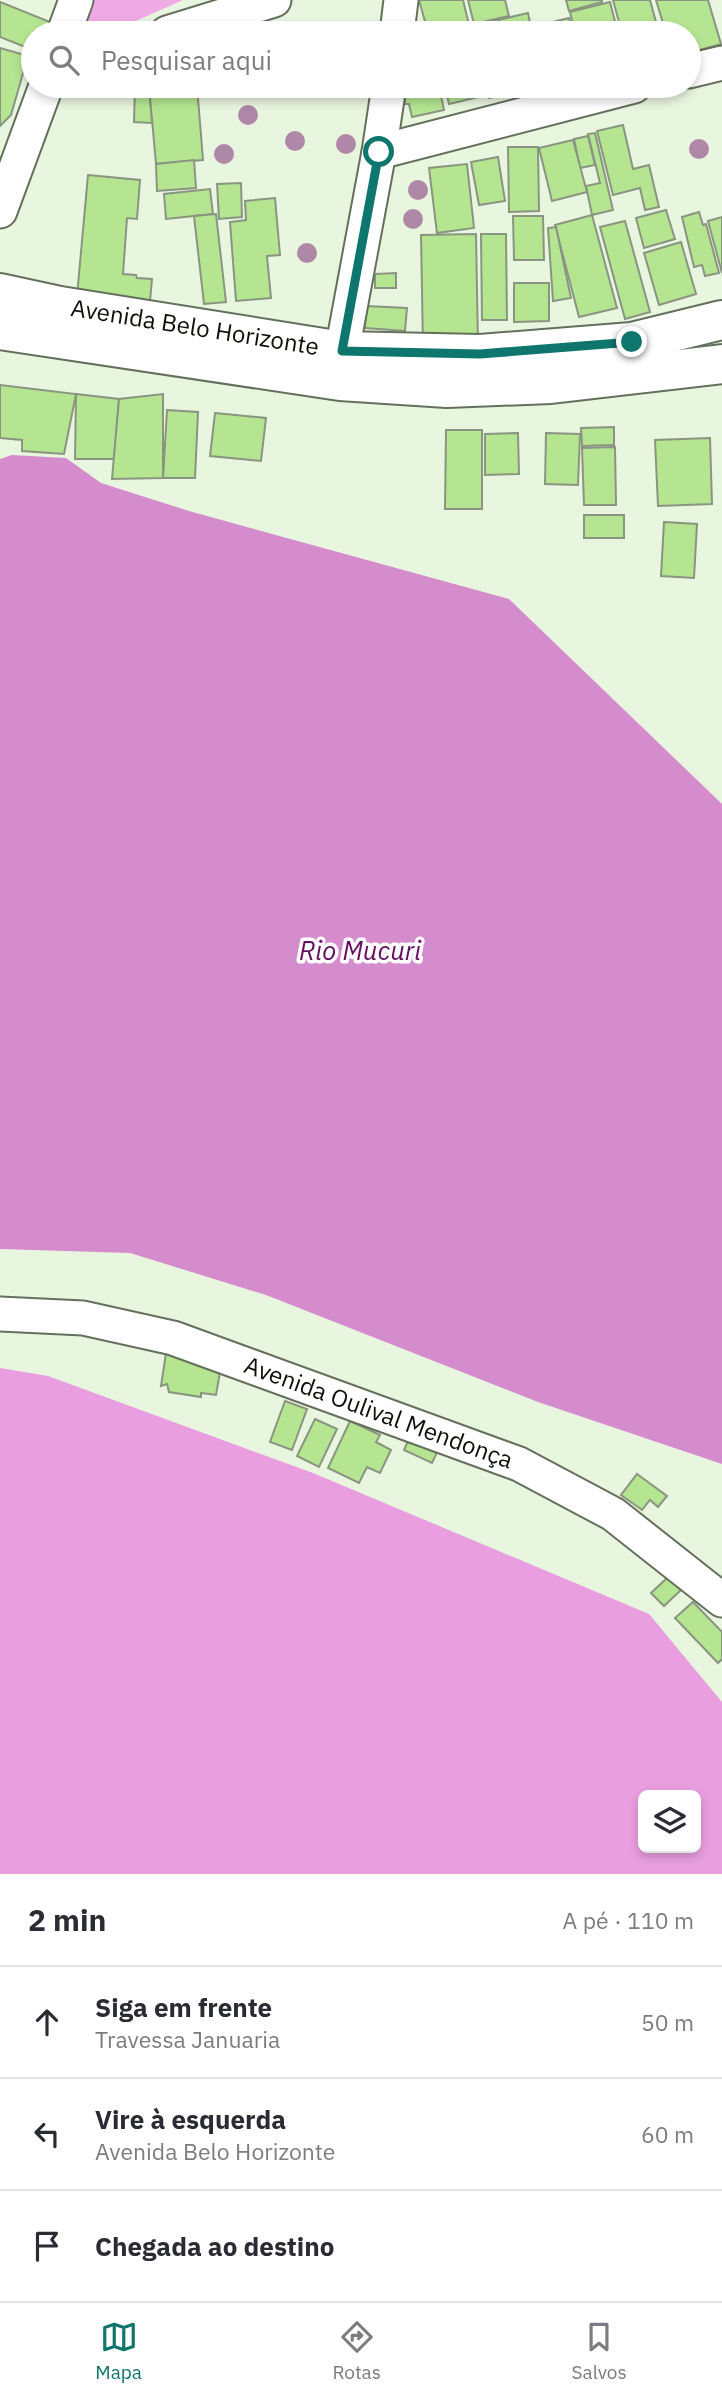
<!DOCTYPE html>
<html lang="pt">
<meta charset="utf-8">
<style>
:root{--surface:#fff;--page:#f7f7f7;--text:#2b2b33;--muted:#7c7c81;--line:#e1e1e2;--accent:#0f766e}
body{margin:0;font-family:"IBM Plex Sans",sans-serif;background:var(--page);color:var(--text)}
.controls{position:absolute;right:21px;bottom:21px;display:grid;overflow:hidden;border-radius:10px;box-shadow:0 4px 10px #0003}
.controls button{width:63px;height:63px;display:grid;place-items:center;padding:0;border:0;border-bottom:2px solid var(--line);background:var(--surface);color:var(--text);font:35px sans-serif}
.stop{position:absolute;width:21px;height:21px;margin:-16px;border:5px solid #0f766e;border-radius:50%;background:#fff}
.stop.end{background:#0f766e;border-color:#fff;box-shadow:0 2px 7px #0008}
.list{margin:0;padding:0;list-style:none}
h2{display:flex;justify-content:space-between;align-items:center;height:91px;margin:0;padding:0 28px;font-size:30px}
h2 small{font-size:23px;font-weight:400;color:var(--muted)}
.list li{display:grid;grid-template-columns:46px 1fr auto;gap:21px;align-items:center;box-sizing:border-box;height:112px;padding:0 28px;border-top:2px solid var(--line)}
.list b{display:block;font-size:26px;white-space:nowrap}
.list p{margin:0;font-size:23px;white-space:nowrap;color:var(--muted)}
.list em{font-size:23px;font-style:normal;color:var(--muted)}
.icon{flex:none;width:38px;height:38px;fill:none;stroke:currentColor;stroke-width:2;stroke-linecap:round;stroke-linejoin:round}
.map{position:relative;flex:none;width:722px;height:1874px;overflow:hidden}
.search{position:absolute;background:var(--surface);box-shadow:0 4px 10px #0003;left:21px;right:21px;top:21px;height:77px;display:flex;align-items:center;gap:18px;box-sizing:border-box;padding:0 24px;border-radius:38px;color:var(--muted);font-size:26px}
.sheet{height:427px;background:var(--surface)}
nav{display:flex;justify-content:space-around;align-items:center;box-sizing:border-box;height:98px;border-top:2px solid var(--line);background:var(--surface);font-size:19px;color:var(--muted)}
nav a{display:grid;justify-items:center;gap:4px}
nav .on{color:var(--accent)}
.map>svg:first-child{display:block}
.green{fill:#f0abe7}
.forest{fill:#e89edf;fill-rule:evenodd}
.water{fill:#d48ccc}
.building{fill:#b6e592;stroke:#899580;stroke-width:2}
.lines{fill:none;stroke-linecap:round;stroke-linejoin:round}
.street-casing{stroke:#64705c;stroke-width:37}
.secondary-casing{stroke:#64705c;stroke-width:42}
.street{stroke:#fff;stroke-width:33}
.secondary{stroke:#fff;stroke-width:38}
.tree{fill:#af87a7}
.route{stroke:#0f766e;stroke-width:9}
.labels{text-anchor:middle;stroke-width:7;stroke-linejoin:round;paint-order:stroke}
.street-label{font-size:24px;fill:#0d110a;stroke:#fefefe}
.water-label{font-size:26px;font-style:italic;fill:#650d60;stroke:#fefefe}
</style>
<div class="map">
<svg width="722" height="1874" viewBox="0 0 722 1874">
<rect width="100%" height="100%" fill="#e9f6df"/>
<polygon class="green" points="89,0 183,0 109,33 78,33"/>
<path class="forest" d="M0 1368 48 1376 313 1473 649 1614 722 1702V1874H0ZM696 1795V1848H643V1795Z"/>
<polygon class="water" points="12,455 66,458 101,483 189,511 509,599 722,804 722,1464 538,1402 266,1295 130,1253 0,1249 0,459"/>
<g class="building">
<polygon points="419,0 463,0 471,33 419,33 417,27 426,25"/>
<polygon points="468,0 505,0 509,16 474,24"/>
<polygon points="566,0 602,0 602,2 569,11"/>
<polygon points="613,0 650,0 659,33 622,33"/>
<polygon points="656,0 708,0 721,44 689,53 689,33 666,33"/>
<polygon points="0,2 50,22 45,33 33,33 33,50 0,37"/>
<polygon points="610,2 618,33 575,33 570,12"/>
<polygon points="528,13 532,33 474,33 472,26"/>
<polygon points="569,18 573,33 544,33 541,25"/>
<polygon points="0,48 28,56 11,115 0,126"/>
<polygon points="135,86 149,86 152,123 134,122"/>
<polygon points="149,86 197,86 203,160 156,164"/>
<polygon points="406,86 439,86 444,110 412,117 409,104 405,104"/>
<polygon points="445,86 485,86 487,95 449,104"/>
<polygon points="486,86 542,86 489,98"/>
<polygon points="623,125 633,169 649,165 659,207 645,210 640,188 613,195 597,131"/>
<polygon points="595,133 613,210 592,215 586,186 600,183 588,134"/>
<polygon points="588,136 595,165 580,168 574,139"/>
<polygon points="573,140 587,192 552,201 539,148"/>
<polygon points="508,147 538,147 539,211 509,212"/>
<polygon points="498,157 505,201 479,205 471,162"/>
<polygon points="194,160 196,188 157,191 156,164"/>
<polygon points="467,164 474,228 437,233 429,168"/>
<polygon points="88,175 140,180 137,219 127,218 123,274 136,275 137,278 152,279 150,302 77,296"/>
<polygon points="241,183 242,217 219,219 217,184"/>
<polygon points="210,189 213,214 166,219 164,194"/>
<polygon points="275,198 280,255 267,256 271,298 236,301 230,222 246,220 245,201"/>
<polygon points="666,210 675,239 644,248 636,218"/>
<polygon points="699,212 703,225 706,224 719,273 705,276 702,265 694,267 682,217"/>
<polygon points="216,214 226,302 204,304 194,216"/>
<polygon points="592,215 617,308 579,317 555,225"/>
<polygon points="513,216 543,216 544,260 514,260"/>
<polygon points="722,217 722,273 708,221"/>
<polygon points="625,221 650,312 625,319 600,227"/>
<polygon points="556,227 571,298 553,301 548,228"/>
<polygon points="476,234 478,345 423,346 421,235"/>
<polygon points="481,234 506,234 507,320 482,320"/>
<polygon points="681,242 696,294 659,305 644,253"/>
<polygon points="396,273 396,288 375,288 375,274"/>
<polygon points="514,283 549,283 549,321 514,322"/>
<polygon points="366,306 407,308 405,331 365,328"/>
<polygon points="0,385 76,394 64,454 22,451 22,440 0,438"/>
<polygon points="76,394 119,399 114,459 75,459"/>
<polygon points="163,394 163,478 112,479 119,399"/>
<polygon points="167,410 198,412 195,478 163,478"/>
<polygon points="215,413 266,418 261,461 210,456"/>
<polygon points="614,427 614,445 582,446 581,428"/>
<polygon points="446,430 482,430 482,509 445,509"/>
<polygon points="518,433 519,474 485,475 485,434"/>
<polygon points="546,433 580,434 578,485 545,484"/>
<polygon points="710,438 712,504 658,506 655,440"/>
<polygon points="615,447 616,505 584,505 582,448"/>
<rect x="584" y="515" width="40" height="23"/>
<polygon points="664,522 697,524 694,578 661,576"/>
<polygon points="166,1353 212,1361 210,1370 220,1372 216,1395 201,1393 201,1397 169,1392 167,1384 161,1386"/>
<polygon points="285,1401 307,1409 292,1450 270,1442"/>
<polygon points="315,1419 337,1429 319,1467 297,1456"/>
<polygon points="350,1421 380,1435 376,1442 391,1450 380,1473 367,1467 359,1483 328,1468"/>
<polygon points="413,1430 441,1444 432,1463 404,1450"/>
<polygon points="637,1474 667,1496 658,1507 650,1500 642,1510 621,1495"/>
<polygon points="668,1577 681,1590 664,1606 651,1593"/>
<polygon points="693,1602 722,1632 722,1659 718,1663 675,1618"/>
</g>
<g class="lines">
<defs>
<g id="street">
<polyline points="64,33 76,0"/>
<polyline points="167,33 274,0"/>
<polyline points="397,33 401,0"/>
<polyline points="689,71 722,63"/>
<polyline points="379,152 634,86"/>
<polyline points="0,211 46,86"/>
<polyline points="342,351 379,152 389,86"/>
<path id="s1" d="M0 1314 83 1318 173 1338 519 1464 613 1514 722 1600"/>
</g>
<g id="secondary">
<path id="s2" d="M0 293 60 306 342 351 480 354 632 342 722 320"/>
<polyline points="0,330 340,381 447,388 551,384 722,364"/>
</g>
</defs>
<use href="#street" class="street-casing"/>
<use href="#secondary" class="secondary-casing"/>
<use href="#street" class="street"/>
<use href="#secondary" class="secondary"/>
</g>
<g class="tree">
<circle cx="248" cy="115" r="10"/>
<circle cx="295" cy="141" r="10"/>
<circle cx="346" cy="144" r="10"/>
<circle cx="699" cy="149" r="10"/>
<circle cx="224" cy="154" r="10"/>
<circle cx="418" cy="190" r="10"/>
<circle cx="413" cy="219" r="10"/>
<circle cx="307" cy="253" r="10"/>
</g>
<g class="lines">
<polyline class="route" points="379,152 342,351 480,354 632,342"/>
</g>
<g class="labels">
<g class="street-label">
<text dy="8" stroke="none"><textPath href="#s2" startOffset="198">Avenida Belo Horizonte</textPath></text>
<text dy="8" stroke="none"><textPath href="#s1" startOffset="394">Avenida Oulival Mendonça</textPath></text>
</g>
<g class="water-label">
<text x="360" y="960">Rio Mucuri</text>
</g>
</g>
</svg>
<div class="controls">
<button><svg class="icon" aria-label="layers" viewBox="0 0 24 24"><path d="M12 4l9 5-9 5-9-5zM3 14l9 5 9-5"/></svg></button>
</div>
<div class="stop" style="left:379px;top:152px"></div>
<div class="stop end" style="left:632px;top:342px"></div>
<div class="search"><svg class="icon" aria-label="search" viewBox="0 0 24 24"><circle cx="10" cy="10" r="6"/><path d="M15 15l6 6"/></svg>Pesquisar aqui</div>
</div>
<section class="sheet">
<h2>2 min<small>A pé · 110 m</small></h2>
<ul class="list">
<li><svg class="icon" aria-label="ahead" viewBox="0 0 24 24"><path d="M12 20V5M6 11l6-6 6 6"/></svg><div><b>Siga em frente</b><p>Travessa Januaria</p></div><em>50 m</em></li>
<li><svg class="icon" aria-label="left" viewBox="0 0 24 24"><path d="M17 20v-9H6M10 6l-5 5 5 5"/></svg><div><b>Vire à esquerda</b><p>Avenida Belo Horizonte</p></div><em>60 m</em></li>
<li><svg class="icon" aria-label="arrive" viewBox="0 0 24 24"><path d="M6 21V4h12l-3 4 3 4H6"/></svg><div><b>Chegada ao destino</b></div></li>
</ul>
</section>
<nav>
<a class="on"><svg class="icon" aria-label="map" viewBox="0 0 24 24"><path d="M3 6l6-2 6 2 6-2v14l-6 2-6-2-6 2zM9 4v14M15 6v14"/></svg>Mapa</a>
<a><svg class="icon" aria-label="directions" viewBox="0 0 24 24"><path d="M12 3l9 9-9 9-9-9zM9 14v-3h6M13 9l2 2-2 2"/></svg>Rotas</a>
<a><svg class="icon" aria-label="saved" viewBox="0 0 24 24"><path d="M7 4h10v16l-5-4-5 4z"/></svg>Salvos</a>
</nav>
